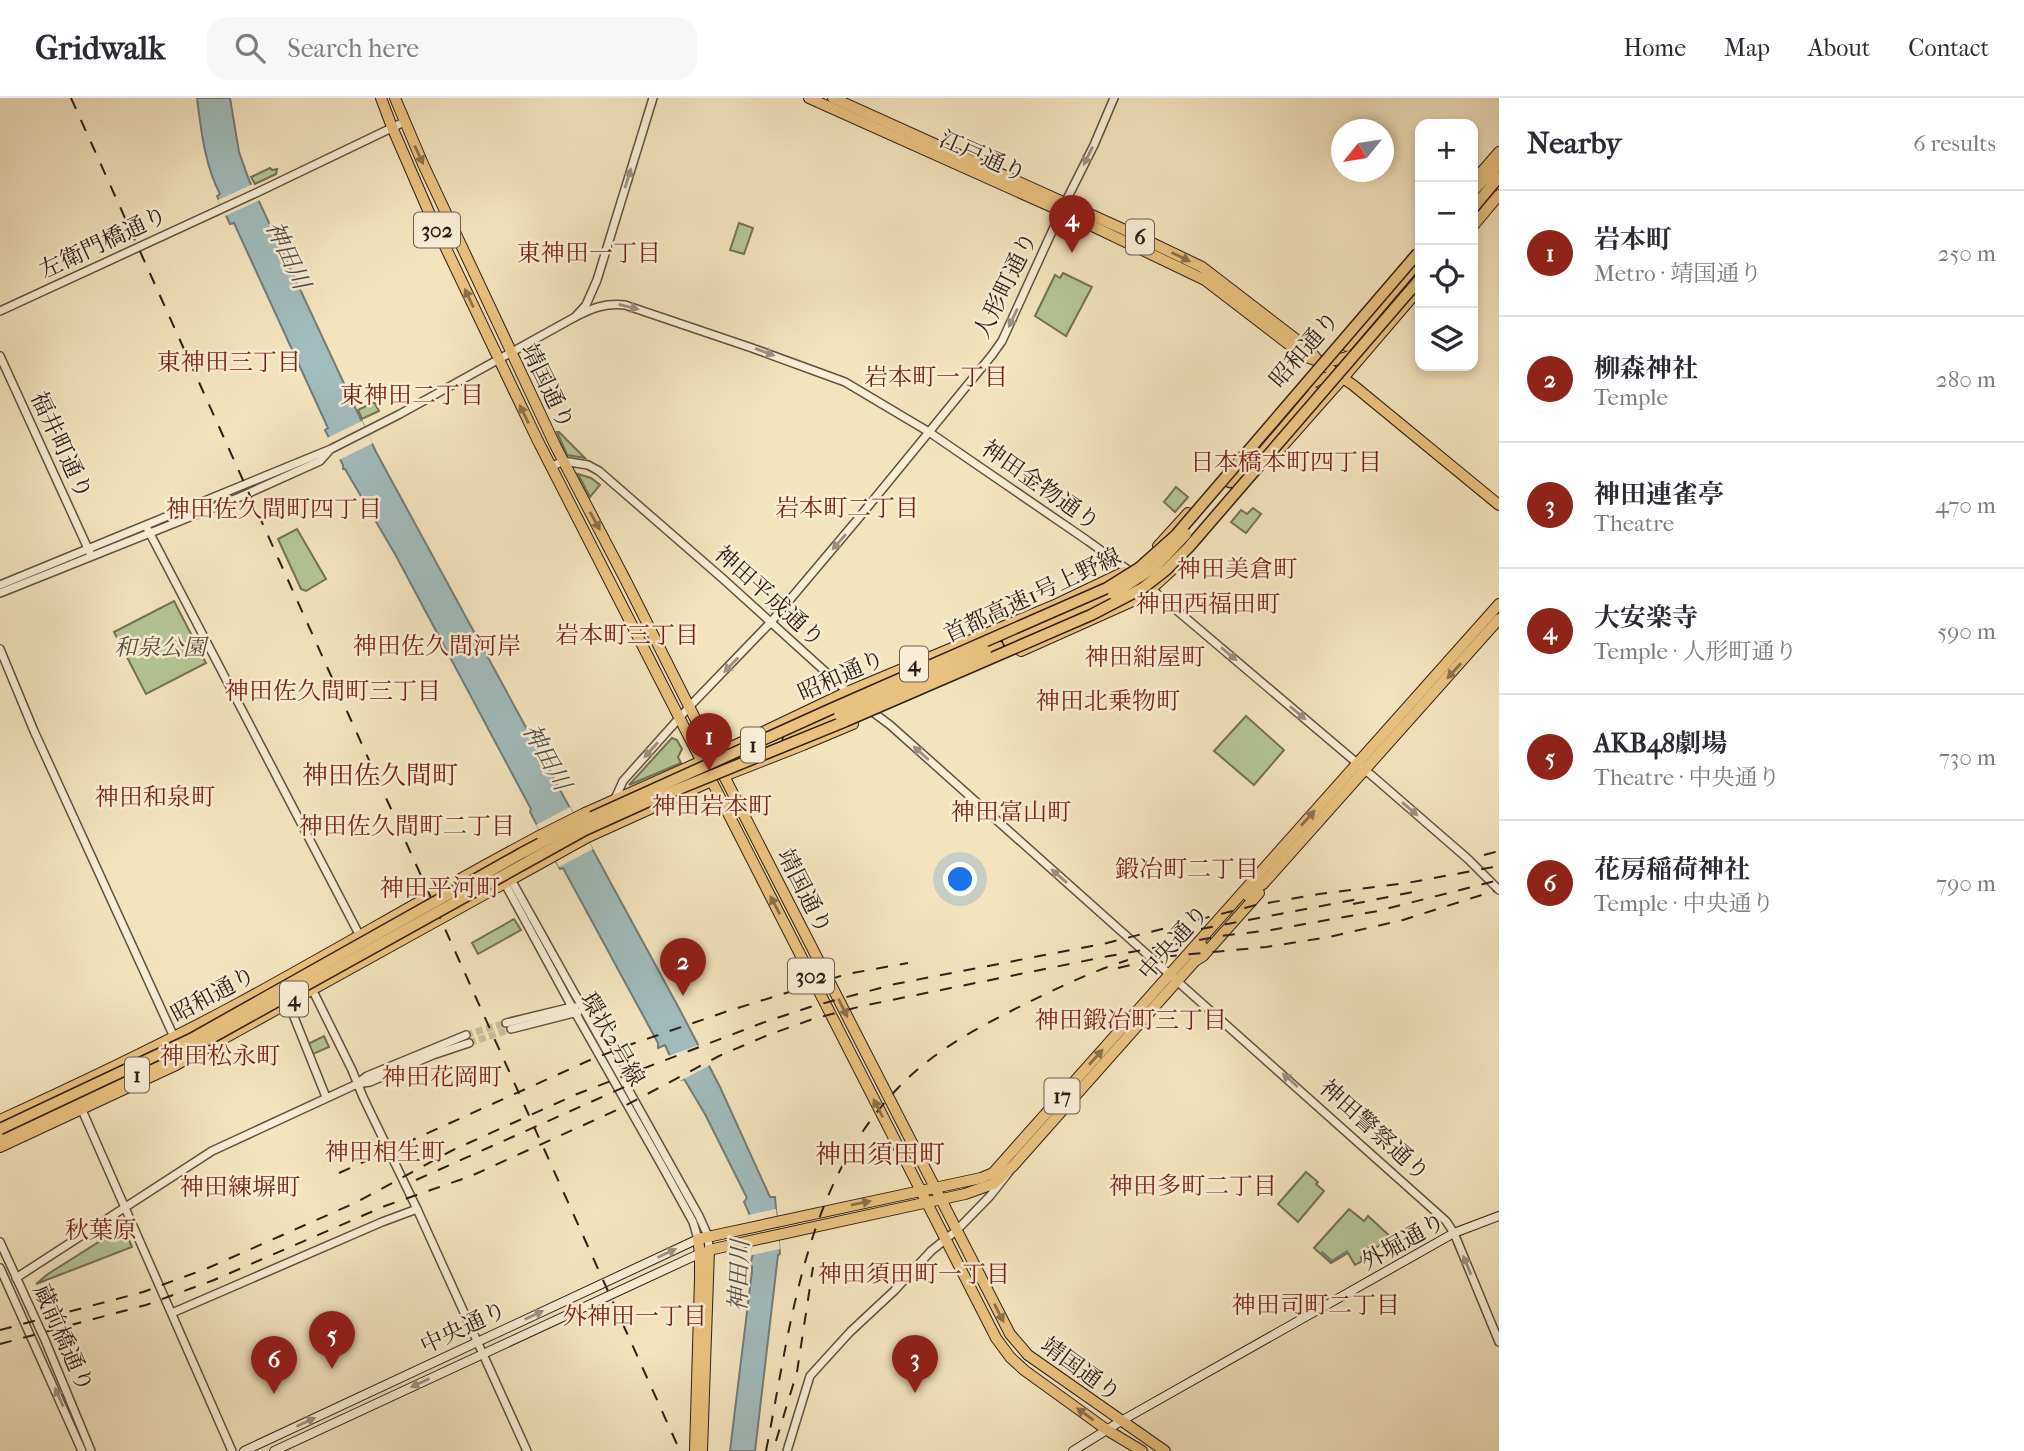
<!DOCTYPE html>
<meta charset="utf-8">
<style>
:root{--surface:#fff;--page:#f7f7f7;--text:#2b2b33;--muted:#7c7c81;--line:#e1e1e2;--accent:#8f2418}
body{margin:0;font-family:"IM FELL French Canon","Noto Serif JP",serif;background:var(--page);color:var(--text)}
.controls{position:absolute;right:21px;top:21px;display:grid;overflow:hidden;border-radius:14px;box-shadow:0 4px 10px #0003}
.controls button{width:63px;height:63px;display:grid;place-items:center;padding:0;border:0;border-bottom:2px solid var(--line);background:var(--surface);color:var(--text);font:35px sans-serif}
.compass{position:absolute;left:1331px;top:21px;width:63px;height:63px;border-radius:50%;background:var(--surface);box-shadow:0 4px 10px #0003;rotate:240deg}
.you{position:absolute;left:961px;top:782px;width:24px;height:24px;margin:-18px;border:5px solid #fff;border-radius:50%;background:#1a73e8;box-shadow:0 0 0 10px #1a73e833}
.badge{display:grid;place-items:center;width:46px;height:46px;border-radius:50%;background:var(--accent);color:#fff;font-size:23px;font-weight:700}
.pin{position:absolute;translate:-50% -58px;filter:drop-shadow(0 2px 4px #0008)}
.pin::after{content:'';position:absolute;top:37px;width:24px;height:21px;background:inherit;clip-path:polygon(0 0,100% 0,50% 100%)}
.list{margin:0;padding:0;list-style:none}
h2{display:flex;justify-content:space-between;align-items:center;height:91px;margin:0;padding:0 28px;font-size:30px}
h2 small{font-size:23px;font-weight:400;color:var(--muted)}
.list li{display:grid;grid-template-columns:46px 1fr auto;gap:21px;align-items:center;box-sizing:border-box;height:126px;padding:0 28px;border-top:2px solid var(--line)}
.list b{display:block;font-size:26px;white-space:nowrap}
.list p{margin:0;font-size:23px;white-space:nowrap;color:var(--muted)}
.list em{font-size:23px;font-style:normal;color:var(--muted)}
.icon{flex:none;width:38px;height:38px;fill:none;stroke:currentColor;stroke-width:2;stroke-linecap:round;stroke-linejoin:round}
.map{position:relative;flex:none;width:1499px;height:1353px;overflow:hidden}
header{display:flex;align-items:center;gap:42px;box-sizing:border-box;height:98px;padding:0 35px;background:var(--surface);border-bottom:2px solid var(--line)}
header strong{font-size:33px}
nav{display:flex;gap:38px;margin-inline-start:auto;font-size:24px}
.search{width:490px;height:63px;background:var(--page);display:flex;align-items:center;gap:18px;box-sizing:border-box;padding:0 24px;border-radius:21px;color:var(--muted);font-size:26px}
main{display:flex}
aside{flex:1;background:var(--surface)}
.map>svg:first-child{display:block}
.green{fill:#b5c596;stroke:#727156;stroke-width:2}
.water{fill:#a0bcbc;stroke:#727c7a;stroke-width:2}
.pier{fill:#f4e4be}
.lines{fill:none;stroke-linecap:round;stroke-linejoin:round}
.stream{stroke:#727c7a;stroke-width:2}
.tertiary-tunnel{stroke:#ccbc9d;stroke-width:7;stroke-dasharray:7 3.5;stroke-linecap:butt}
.trunk-tunnel{stroke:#ccbc9d;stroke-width:10;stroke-dasharray:10 5;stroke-linecap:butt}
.tertiary-casing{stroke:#604f41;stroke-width:10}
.secondary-casing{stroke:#2e1d17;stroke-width:10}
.primary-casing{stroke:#2e1d17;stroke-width:12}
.trunk-casing{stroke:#2e1d17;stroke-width:12}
.motorway-casing{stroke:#2e1d17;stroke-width:13}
.tertiary{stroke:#f8edd5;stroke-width:7}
.secondary{stroke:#f8edd5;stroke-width:8}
.primary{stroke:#eac27f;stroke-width:10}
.trunk{stroke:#eac27f;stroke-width:10}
.motorway{stroke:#eac27f;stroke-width:10}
.rail{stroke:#2e1d17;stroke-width:2;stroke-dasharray:12 12;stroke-linecap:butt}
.trunk-bridge-casing{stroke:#2e1d17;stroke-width:12;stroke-linecap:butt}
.motorway-bridge-casing{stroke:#2e1d17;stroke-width:13;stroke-linecap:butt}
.trunk-bridge{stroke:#eac27f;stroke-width:10}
.motorway-bridge{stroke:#eac27f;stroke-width:10}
.oneway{fill:#8c704b}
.oneway2{fill:#9d8f80}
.labels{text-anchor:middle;stroke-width:5;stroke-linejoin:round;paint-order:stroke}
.shield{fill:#f8edd5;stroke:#6b5b50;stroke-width:2}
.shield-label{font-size:21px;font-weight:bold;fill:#2e1d17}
.street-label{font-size:23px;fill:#2e1d17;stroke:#f8edd5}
.park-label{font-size:23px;font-style:italic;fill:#564f3d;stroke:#f8edd5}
.neighbourhood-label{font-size:24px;fill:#7a1f14;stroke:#f8edd5}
.water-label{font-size:24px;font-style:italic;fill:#504d49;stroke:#f8edd5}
.quarter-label{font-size:26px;fill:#7a1f14;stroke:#f8edd5}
</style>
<header>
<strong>Gridwalk</strong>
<div class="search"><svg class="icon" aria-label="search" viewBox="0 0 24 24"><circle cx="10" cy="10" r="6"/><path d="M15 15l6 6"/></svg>Search here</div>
<nav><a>Home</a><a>Map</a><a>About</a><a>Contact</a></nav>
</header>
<main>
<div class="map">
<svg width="1499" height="1353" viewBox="0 0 1499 1353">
<rect width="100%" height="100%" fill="#f4e4be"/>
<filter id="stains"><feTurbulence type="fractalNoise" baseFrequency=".00286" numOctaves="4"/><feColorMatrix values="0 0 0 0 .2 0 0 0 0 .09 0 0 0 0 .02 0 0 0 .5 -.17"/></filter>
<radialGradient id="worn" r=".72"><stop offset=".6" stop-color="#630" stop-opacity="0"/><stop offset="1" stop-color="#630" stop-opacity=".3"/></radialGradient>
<g class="green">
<polygon points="270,70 272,72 277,71 276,76 255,86 251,79"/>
<polygon points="739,125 753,130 744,156 730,152"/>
<polygon points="1063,175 1092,189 1066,238 1035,218 1055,177 1060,180"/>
<polygon points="374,304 379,313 362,321 358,312"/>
<polygon points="557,334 559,334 585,360 567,357"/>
<polygon points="578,376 591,380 600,387 590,399"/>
<polygon points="1176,389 1188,399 1175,414 1164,404"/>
<polygon points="1253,410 1261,416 1246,435 1231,424 1241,412 1247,416"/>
<polygon points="297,431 326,481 306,493 301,491 278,441"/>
<polygon points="174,503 206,565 146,596 114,534"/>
<polygon points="1246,618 1284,652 1254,687 1214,653"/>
<polygon points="672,640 677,642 682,651 678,659 681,665 629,687"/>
<polygon points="514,821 521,832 478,856 472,845"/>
<polygon points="324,938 329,949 313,956 308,946"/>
<polygon points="1306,1074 1318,1084 1316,1086 1324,1093 1298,1124 1278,1106"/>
<polygon points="1349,1111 1364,1123 1368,1118 1392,1140 1361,1159 1362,1163 1355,1167 1348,1155 1331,1165 1314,1150"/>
<polygon points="116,1133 126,1135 132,1149 36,1186 48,1176"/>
</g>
<path class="water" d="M197 0H230L239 54 249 82 376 354 680 912 720 989 770 1099H775L780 1156 778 1157 755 1353H730L752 1173V1168L750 1167 753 1156 749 1115 744 1104 747 1100 705 1016 684 981 681 982 665 947 658 950V945L563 770 560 771 530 714 531 711 395 456 345 371H343V367L325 332 328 330 234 125 230 126 217 98 220 96C205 68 201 32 197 0Z"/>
<g class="pier">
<polygon points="253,86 260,102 225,118 218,102"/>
<polygon points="362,323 373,345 339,362 327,340"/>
<polygon points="570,709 593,751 559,769 536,727"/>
<polygon points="702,946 712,966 680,983 668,958"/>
<polygon points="776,1111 780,1151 752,1157 748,1117"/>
</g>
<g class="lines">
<g class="stream">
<polyline points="1322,1154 1332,1163 1347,1153"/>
<polyline points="1362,1154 1373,1148"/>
</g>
<g class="tertiary-tunnel">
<polyline points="466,937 506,925"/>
<polyline points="469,945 511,931"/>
</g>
<polyline class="trunk-tunnel" points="1315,285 1347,248"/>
<defs>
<g id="tertiary">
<polyline points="0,213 256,95 404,24"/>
<path d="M575 219C592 210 605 205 625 207L752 250 845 284 929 334 1088 443 1131 474"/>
<polyline points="0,258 90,455"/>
<polyline points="551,369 563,363 588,367 599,373 722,480 850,596"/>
<polyline points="146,428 361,840"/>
<polyline points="0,487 331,351 400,316 575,219 586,207 597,182 653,0"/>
<polyline points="1148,488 1377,682 1468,761 1499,792"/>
<polyline points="0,495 240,399 320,363 328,354"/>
<polyline points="0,551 34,633 174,939"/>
<polyline points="870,612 890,627 1446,1123 1454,1135 1499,1244"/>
<polyline points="614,703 623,683 690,608 771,524 857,422 992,257 1002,243 1065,105 1094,47 1114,0"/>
<polyline points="509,778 699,1118 708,1138 709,1152"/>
<polyline points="503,782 572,909 661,1066 693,1124 698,1141"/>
<polyline points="312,891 352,972 363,999 417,1111 527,1353"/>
<polyline points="288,904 326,999"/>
<polyline points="506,925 572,909 575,909"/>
<polyline points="511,931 578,914"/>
<polyline points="358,985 367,978 466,937"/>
<polyline points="82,1012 232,1353"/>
<polyline points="0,1144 45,1242 91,1353"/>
<polyline points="0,1170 82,1353"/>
<polyline points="16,1180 212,1053 357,986 370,984 433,957 469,945"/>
<polyline points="172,1215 382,1124 417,1111"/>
<polyline points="787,1353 810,1278 850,1234 894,1193 931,1153 957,1132 990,1098 1009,1074"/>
</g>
<g id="secondary">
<polyline points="244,1353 698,1141"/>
<polyline points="274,1353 703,1154"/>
<polyline points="1073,1353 1121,1323 1454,1135 1499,1118"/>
</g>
<g id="primary">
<polyline points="381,0 392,29 431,119 537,341 996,1240 1010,1259 1024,1272 1107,1332 1142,1353"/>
<polyline points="395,0 423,66 555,347 626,483 724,678 1010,1236 1028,1257 1165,1353"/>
<polyline points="1473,84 1499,54"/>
<polyline points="1473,128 1499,97"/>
<polyline points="1343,280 1420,190"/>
</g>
<g id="trunk">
<polyline points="809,0 1061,113 1205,182 1304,258 1318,263 1353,287 1499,407"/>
<polyline points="833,0 1125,132 1202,169 1310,252 1318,263"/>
<polyline points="1347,248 1420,162"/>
<path d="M1318 263C1338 264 1352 258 1369 249"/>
<polyline points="1304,289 1322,280 1339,279"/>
<polyline points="1281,350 1343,280"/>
<polyline points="1237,388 1247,373 1314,294"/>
<polyline points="1158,448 1188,415"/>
<polyline points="1021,553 1135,502 1151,491 1173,471"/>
<polyline points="724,678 803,647 853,626"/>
<polyline points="585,715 702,663 847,594 1057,506 1124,474"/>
<polyline points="1248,798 1256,790 1263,786 1499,521"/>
<polyline points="1195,863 1203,858 1259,795"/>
<path d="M0 1022C81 985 161 947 239 905 340 850 439 791 541 737"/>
<polyline points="0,1049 176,967 588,739 707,685"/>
<polyline points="695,1353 700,1181 700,1155 698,1141 981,1080 993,1075 1499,506"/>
<polyline points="702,1353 709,1152 965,1096 993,1086 1013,1068 1195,863 1198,853 1202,848"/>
</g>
<g id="motorway">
<polyline points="1473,93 1499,66"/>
<polyline points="1473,110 1499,79"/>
<polyline points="1230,384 1243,368"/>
<polyline points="1058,517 1093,505 1113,496"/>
<polyline points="1008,543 1051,524 1082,520"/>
<polyline points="986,553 998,548"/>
<polyline points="788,642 839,617"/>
<polyline points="0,1041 195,949"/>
</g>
</defs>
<use href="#tertiary" class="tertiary-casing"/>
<use href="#secondary" class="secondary-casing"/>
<use href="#primary" class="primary-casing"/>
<use href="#trunk" class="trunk-casing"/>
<use href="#motorway" class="motorway-casing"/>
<use href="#tertiary" class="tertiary"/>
<use href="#secondary" class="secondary"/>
<use href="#primary" class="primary"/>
<use href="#trunk" class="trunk"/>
<use href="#motorway" class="motorway"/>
<g class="rail">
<polyline points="71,0 680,1353"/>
<polyline points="1484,757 1499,753"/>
<polyline points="1353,806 1418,793"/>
<polyline points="1201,831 1363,800"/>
<polyline points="1118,870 1170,858 1266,849 1329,839 1403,822 1494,793"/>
<polyline points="339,1075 590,962 629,947 728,913 847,876 908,865"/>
<polyline points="416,1082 649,978"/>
<polyline points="0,1232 143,1194 208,1170 357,1104 453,1052 577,996 762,925 810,909 895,886 1107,845 1256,807 1319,796 1407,785 1499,768"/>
<polyline points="0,1246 146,1207 214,1182 385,1108 471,1078 619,1011 719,958 768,937 813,921 862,908 1109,858 1221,838 1271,832 1378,813 1499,782"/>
<polyline points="776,1343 797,1274 813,1169"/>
<path d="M766 1353C791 1227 804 1087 898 990 930 956 970 934 1011 913 1049 894 1087 875 1128 862"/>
</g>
<defs>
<polyline id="trunk-bridge" points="541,737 585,715"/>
<g id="motorway-bridge">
<polyline points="1113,496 1155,469 1186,436"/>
<polyline points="839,617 986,553"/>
<polyline points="195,949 585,732 649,703 846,623 1091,517 1143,490 1166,472 1189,449 1420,181"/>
<polyline points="0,1031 191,941 522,755 581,724 831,611 1107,490 1139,470 1176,437 1418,155"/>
</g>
</defs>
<use href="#trunk-bridge" class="trunk-bridge-casing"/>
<use href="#motorway-bridge" class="motorway-bridge-casing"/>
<use href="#trunk-bridge" class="trunk-bridge"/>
<use href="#motorway-bridge" class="motorway-bridge"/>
</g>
<defs><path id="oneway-solid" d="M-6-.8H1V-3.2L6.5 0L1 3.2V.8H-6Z" transform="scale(1.75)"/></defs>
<g class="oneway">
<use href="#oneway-solid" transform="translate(419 57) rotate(65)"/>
<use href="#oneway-solid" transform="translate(1181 159) rotate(26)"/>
<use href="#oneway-solid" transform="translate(469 200) rotate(-115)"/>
<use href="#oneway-solid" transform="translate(524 316) rotate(-116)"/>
<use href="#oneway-solid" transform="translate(595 423) rotate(61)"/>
<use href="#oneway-solid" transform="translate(1454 573) rotate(132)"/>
<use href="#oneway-solid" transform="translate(1308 720) rotate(-48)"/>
<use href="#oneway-solid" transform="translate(775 807) rotate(-118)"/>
<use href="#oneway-solid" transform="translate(843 910) rotate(64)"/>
<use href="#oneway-solid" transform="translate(1096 959) rotate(-48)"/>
<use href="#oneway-solid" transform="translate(878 1010) rotate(-117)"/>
<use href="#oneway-solid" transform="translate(861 1105) rotate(-12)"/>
<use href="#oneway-solid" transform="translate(999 1215) rotate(63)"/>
<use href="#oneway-solid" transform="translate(1085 1316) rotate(-144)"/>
</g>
<g class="oneway2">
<use href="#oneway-solid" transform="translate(1088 58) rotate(117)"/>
<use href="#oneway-solid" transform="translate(628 80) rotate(-73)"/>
<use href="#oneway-solid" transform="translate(629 209) rotate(14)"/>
<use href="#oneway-solid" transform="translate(1013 220) rotate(115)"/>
<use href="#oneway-solid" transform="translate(765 254) rotate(20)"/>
<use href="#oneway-solid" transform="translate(839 444) rotate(131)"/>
<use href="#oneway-solid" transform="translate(1229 556) rotate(40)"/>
<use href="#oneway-solid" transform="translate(731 567) rotate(134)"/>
<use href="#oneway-solid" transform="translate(1298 615) rotate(40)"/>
<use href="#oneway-solid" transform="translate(651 652) rotate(132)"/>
<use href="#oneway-solid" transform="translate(921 655) rotate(-138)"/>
<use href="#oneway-solid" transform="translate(1410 711) rotate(41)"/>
<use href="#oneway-solid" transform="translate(1059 778) rotate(-139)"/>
<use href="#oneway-solid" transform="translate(1290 982) rotate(-138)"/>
<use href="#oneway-solid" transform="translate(667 1155) rotate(-25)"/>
<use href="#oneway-solid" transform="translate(1467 1167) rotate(-113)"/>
<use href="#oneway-solid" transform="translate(534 1217) rotate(-25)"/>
<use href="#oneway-solid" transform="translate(420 1285) rotate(155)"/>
<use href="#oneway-solid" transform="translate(59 1299) rotate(-114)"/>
<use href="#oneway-solid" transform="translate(306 1324) rotate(-25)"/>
</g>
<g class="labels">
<g class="shield">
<rect x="414" y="114.5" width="46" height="35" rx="5"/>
<rect x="1126" y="121.5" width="28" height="35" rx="5"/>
<rect x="900" y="548.5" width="28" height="35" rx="5"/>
<rect x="741" y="629.5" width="24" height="35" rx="5"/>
<rect x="788" y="860.5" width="46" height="35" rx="5"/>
<rect x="280" y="883.5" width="28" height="35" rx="5"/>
<rect x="125" y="959.5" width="24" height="35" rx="5"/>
<rect x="1044.5" y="980.5" width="35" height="35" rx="5"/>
</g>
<g class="shield-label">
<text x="437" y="139">302</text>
<text x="1140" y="146">6</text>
<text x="914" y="573">4</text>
<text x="753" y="654">1</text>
<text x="811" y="885">302</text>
<text x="294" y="908">4</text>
<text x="137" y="984">1</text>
<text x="1062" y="1005">17</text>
</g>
<g class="street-label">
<text transform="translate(983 58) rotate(24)" y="8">江戸通り</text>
<text transform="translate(103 144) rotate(-25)" y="8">左衛門橋通り</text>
<text transform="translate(1005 187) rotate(-64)" y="8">人形町通り</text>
<text transform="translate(1304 251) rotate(-49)" y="8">昭和通り</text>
<text transform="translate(548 288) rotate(64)" y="8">靖国通り</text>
<text transform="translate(62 347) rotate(65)" y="8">福井町通り</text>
<text transform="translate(1041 387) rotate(35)" y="8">神田金物通り</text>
<text transform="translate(1032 497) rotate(-25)" y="8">首都高速1号上野線</text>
<text transform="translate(770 498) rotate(42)" y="8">神田平成通り</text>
<text transform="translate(841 577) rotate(-24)" y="8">昭和通り</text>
<text transform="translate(805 793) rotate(63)" y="8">靖国通り</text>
<text transform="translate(1173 844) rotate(-48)" y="8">中央通り</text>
<text transform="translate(213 896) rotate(-28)" y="8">昭和通り</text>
<text transform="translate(613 941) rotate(60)" y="8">環状2号線</text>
<text transform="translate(1375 1032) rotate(42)" y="8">神田警察通り</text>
<text transform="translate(1403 1143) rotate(-29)" y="8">外堀通り</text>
<text transform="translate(463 1229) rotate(-25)" y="8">中央通り</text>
<text transform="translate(64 1240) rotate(66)" y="8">蔵前橋通り</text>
<text transform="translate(1081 1271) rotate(36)" y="8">靖国通り</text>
</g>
<g class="park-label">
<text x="160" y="557">和泉公園</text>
</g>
<g class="neighbourhood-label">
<text x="589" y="163">東神田一丁目</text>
<text x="229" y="272">東神田三丁目</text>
<text x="936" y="287">岩本町一丁目</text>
<text x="412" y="305">東神田二丁目</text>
<text x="1286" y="372">日本橋本町四丁目</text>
<text x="847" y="418">岩本町二丁目</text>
<text x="274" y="419">神田佐久間町四丁目</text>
<text x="1237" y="479">神田美倉町</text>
<text x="1208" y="514">神田西福田町</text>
<text x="627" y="545">岩本町三丁目</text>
<text x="437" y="556">神田佐久間河岸</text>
<text x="1145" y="567">神田紺屋町</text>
<text x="333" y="601">神田佐久間町三丁目</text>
<text x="1108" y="611">神田北乗物町</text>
<text x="155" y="707">神田和泉町</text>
<text x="712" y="716">神田岩本町</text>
<text x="1011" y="722">神田富山町</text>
<text x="407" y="736">神田佐久間町二丁目</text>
<text x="1187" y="779">鍛冶町二丁目</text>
<text x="440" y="798">神田平河町</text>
<text x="1131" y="930">神田鍛冶町三丁目</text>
<text x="220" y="966">神田松永町</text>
<text x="442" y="987">神田花岡町</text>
<text x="385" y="1062">神田相生町</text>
<text x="1193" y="1096">神田多町二丁目</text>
<text x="240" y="1097">神田練塀町</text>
<text x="101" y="1140">秋葉原</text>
<text x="914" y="1184">神田須田町一丁目</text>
<text x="1316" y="1215">神田司町二丁目</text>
<text x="635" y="1226">外神田一丁目</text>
</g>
<g class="water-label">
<text transform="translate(288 157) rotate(65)" y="8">神田川</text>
<text transform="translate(547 659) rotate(61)" y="8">神田川</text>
<text transform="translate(739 1178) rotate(-88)" y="8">神田川</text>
</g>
<g class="quarter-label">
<text x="380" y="686">神田佐久間町</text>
<text x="880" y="1065">神田須田町</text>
</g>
</g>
<rect width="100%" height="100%" filter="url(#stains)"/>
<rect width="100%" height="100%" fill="url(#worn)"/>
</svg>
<div class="controls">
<button>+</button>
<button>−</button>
<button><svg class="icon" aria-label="locate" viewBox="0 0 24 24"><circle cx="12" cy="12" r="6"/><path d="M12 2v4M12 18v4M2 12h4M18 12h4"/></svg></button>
<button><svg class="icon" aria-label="layers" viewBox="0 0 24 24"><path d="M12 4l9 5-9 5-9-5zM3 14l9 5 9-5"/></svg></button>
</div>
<svg class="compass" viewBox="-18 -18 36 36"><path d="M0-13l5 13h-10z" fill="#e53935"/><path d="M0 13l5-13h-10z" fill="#7c7c81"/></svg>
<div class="you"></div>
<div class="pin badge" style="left:709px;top:673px">1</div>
<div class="pin badge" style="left:683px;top:898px">2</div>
<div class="pin badge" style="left:915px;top:1295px">3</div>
<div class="pin badge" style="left:1072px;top:155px">4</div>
<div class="pin badge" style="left:332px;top:1271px">5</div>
<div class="pin badge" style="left:274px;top:1296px">6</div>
</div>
<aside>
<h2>Nearby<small>6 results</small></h2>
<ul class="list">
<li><span class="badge">1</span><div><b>岩本町</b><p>Metro · 靖国通り</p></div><em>250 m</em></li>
<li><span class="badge">2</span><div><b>柳森神社</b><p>Temple</p></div><em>280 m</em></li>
<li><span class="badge">3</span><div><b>神田連雀亭</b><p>Theatre</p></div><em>470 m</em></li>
<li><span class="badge">4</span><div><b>大安楽寺</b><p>Temple · 人形町通り</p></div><em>590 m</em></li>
<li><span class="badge">5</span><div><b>AKB48劇場</b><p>Theatre · 中央通り</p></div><em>730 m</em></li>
<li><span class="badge">6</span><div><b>花房稲荷神社</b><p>Temple · 中央通り</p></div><em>790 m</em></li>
</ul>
</aside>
</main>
